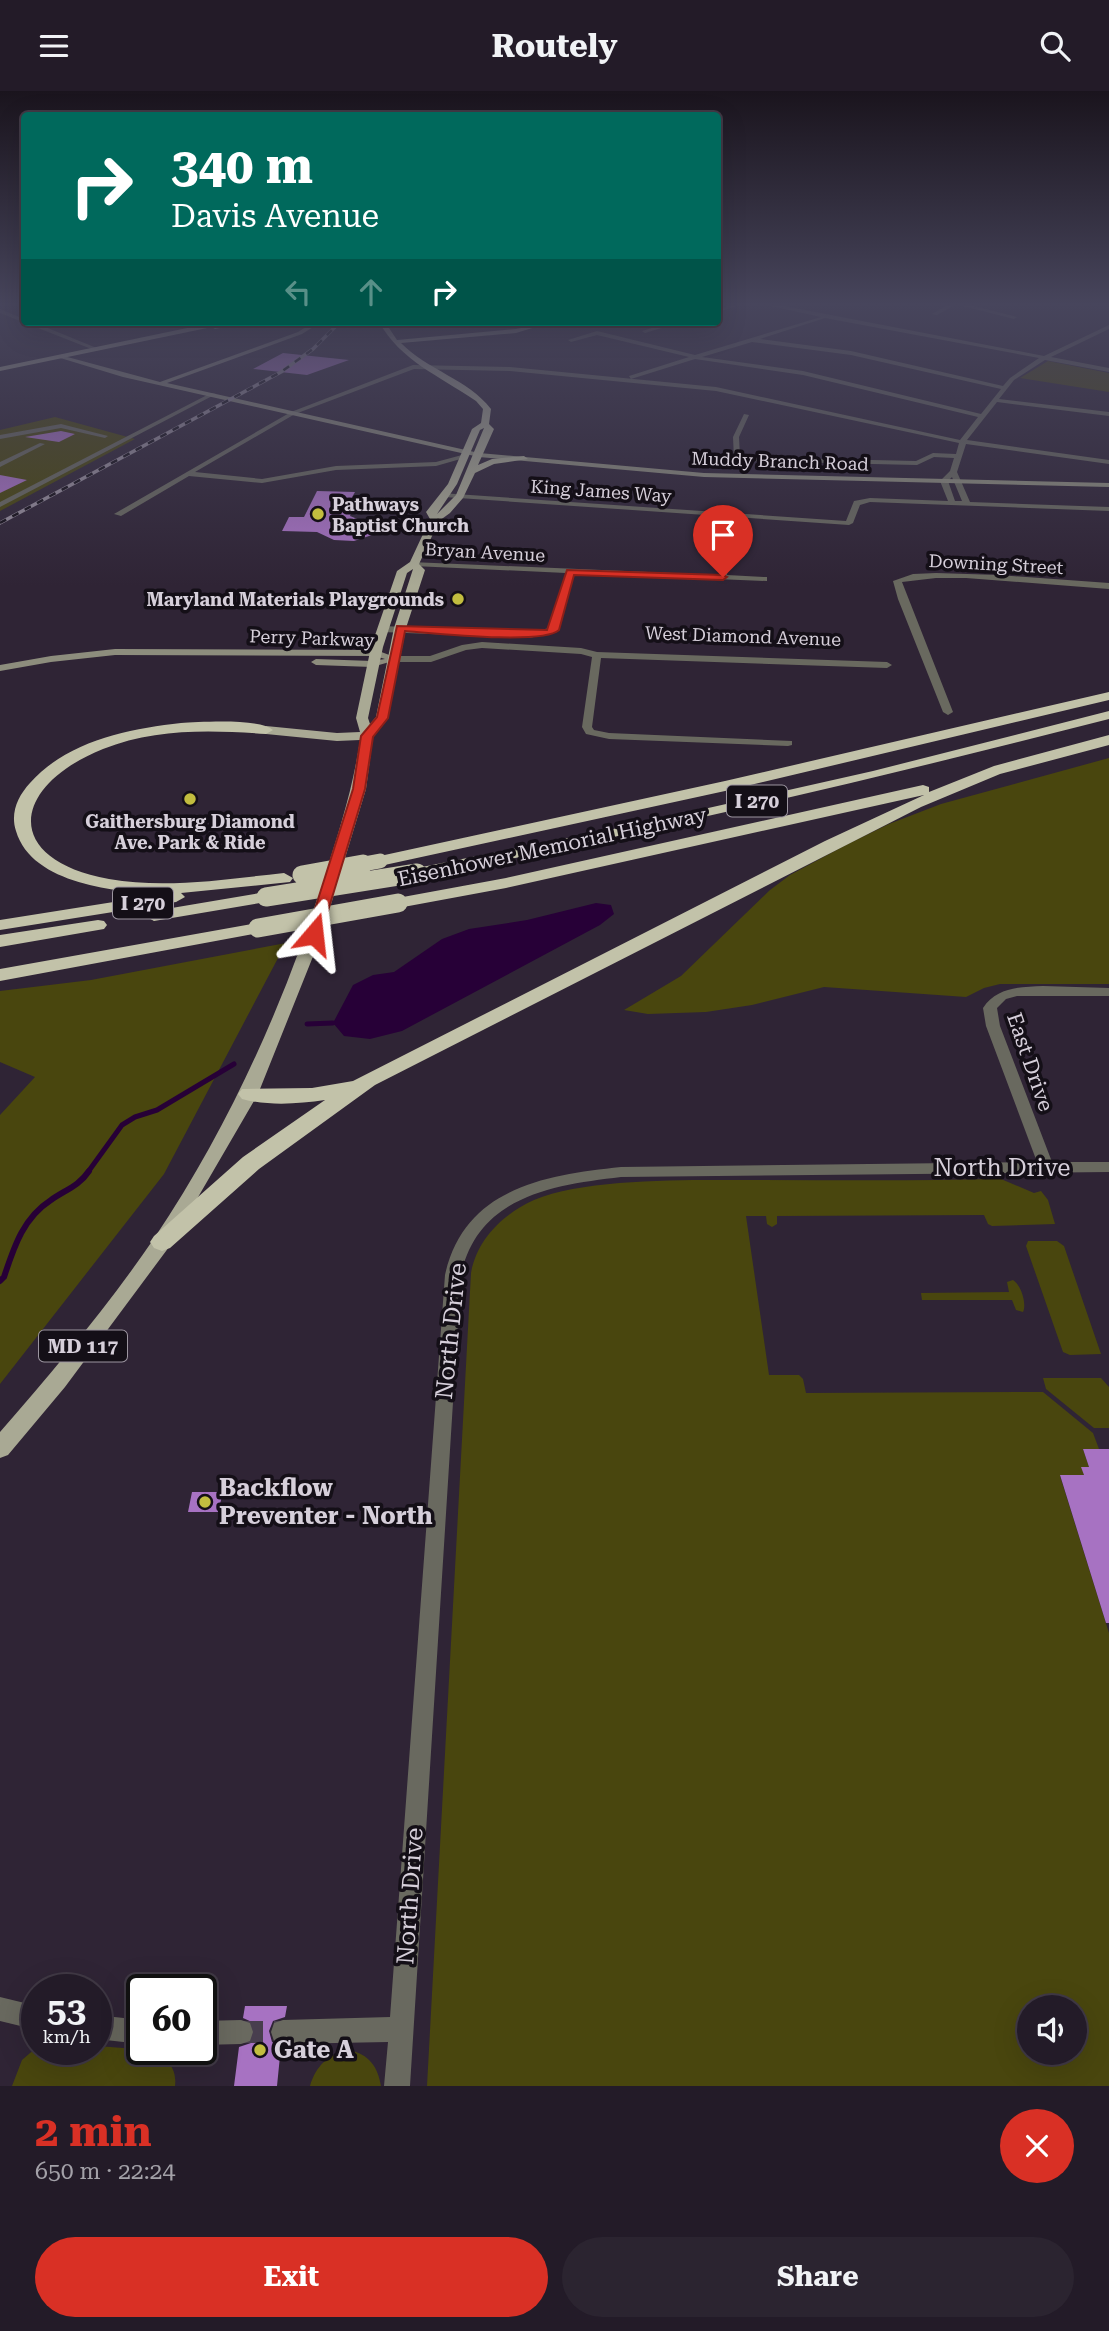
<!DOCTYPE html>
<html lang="en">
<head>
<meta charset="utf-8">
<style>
	:root { --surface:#231b28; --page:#2b2430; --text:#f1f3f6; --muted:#a3a1a8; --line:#403945; --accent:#d93025 }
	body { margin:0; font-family:"Roboto Serif",serif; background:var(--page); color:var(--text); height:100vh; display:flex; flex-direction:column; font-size:26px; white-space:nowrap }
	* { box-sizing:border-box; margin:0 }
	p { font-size:23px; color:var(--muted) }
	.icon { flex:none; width:38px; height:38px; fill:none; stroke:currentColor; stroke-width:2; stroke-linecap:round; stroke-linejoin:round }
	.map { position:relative; height:1995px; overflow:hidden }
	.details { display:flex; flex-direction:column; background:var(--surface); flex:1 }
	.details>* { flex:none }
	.guide { position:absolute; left:21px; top:21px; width:700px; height:214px; border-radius:7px; box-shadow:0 7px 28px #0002,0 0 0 2px var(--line); background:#00695c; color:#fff; overflow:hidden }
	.fabs { position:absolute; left:1017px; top:1904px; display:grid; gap:14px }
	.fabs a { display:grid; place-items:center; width:70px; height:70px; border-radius:50%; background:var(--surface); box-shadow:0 7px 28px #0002,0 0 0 2px var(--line); font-size:35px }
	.speed { position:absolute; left:21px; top:1883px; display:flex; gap:14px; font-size:35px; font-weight:700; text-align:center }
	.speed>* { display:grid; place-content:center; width:91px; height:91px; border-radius:50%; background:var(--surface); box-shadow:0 7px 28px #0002,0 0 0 2px var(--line); line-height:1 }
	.speed small { font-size:18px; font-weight:400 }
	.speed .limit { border:4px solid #111; border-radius:10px; background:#fff; color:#111 }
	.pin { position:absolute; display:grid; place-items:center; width:60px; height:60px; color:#fff; margin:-72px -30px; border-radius:50% 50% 50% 0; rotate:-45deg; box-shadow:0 0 7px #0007 }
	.pin .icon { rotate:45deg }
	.me { position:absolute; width:77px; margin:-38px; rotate:17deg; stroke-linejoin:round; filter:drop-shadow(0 0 5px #0008) }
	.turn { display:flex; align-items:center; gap:24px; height:147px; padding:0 35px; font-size:32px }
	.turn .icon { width:91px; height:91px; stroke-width:2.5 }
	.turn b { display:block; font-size:49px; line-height:60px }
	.lanes { display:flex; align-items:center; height:66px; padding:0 35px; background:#0003; justify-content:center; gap:35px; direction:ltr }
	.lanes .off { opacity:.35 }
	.round { display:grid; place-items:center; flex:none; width:74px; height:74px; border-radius:37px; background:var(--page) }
	.summary { display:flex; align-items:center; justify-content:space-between; height:119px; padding:0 35px }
	h1 { font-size:42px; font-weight:700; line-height:52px; color:var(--accent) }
	.action { display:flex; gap:14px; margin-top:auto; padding:14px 35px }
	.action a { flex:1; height:80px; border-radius:42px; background:var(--accent); color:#fff; font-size:28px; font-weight:700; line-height:80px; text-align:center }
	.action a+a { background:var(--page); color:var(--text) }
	header { display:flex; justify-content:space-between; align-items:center; height:91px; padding:0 35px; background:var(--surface); font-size:32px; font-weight:700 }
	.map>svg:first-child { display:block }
	.green { fill:#49460e; fill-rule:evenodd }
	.water { fill:#270037 }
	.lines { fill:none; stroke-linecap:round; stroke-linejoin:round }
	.stream-far1 { stroke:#270037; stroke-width:5 }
	.stream { stroke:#270037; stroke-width:6 }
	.building { fill:#a772c2 }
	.street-tunnel { stroke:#483e4e; stroke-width:22; stroke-dasharray:22 11; stroke-linecap:butt }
	.street { fill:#69695f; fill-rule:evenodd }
	.secondary { fill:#8d8d7d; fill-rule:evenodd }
	.primary { fill:#a9a994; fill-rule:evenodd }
	.highway { fill:#c2c2a9; fill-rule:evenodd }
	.rail-casing { stroke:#978e9b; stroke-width:3.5 }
	.rail { stroke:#140f17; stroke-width:2.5; stroke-dasharray:7; stroke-linecap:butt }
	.highway-bridge-far1 { stroke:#c2c2a9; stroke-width:15 }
	.highway-bridge { stroke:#c2c2a9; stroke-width:19 }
	.route { fill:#d93025; stroke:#8d1f18; stroke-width:2 }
	.poi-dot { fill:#c2bd3f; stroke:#140f17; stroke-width:2.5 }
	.labels { text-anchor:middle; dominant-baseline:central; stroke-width:7; stroke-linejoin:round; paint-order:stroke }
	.far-street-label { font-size:18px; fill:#d6cfda; stroke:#140f17 }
	.far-poi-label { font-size:18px; font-weight:bold; fill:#d6cfda; stroke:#140f17; text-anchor:start }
	.shield { fill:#140f17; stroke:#9c95a0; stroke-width:2 }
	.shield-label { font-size:19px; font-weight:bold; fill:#d6cfda }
	.street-label { font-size:21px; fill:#d6cfda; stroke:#140f17 }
	.near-street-label { font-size:24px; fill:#d6cfda; stroke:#140f17 }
	.near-poi-label { font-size:24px; font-weight:bold; fill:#d6cfda; stroke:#140f17; text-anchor:start }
</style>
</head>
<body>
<header><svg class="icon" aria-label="menu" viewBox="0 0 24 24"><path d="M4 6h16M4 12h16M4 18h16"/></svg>Routely<svg class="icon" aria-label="search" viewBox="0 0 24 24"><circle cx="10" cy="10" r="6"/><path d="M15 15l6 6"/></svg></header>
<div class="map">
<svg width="1109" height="1995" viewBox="0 0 1109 1995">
	<rect width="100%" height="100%" fill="#2f2435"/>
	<path class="green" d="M1048 270 1109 282V301L1020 287Z
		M55 326 135 348 0 420V339Z
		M1109 667V893H1000L984 897 966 906 824 896 752 914 706 921 648 923 624 919 681 885 770 799 790 784 846 754 889 733 941 713Z
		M286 852 164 1083 0 1293V1024L35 986 0 971V900L91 889Z
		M1001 1088 1034 1102 1041 1100 1048 1109 1055 1133 992 1135 988 1133 984 1124 777 1125V1133L772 1136 767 1133 766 1125H746L769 1284H799L803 1288 806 1302 1043 1301 1093 1342 1099 1358H1083L1089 1376H1082L1084 1384 1060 1385 1109 1542V1995H427L471 1182C477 1148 503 1123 534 1109 586 1087 687 1089 745 1089 830 1089 916 1090 1001 1088ZM1029 1916H1074V1962H1029Z
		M1028 1150H1057L1064 1155 1101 1263 1070 1264 1063 1261 1026 1155Z
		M1013 1189C1021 1194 1027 1213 1023 1221L1016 1219 1012 1209H922L921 1202 1009 1201 1007 1191Z
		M1043 1287H1101L1109 1296V1337H1094L1046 1298Z
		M96 1955C124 1958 180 1954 175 1995H12L22 1969 37 1956V1958H96Z
		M349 1959C369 1963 378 1976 381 1995H310C316 1975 328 1963 349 1959Z"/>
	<path class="water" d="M596 812 611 814 614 823 600 834 402 940 370 948 344 945 333 932 353 894 373 884 394 881 442 848 469 838 527 829Z"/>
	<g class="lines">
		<path class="stream-far1" d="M307 933 333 932
			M88 1081 122 1034 135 1026 157 1019 234 973"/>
		<path class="stream" d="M0 1190 4 1186C14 1156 23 1127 51 1109 65 1099 79 1095 89 1080"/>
	</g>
	<path class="building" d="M283 262 349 269 307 284 253 278Z
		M61 340 75 343 59 351 25 346Z
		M0 384 27 389 0 402Z
		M317 400 355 401 350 410 355 412 350 425 375 435 372 444 354 450 334 449 317 441 282 440 289 426H304Z
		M1083 1358H1109V1532H1106L1060 1384H1084L1081 1376H1089Z
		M192 1401H223L218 1421H188Z
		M245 1915H287L285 1926 273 1930 269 1940 272 1951 281 1955 277 1995H234L239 1956 251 1952 255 1942 252 1931 243 1927Z"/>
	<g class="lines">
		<path class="street-tunnel" d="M241 1941H283"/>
		<path class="street" d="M728 215H737L718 221V218Z
			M771 215H784L1044 265 1109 234V238L1051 266 1109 277V281L1045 269 1014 289 999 308 1109 321V325L997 311 967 349 1109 369V373L966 353 957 381 970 411 1109 416V420L870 411 860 414 853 432 849 434 444 406H441V402L846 430 854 410 870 407 948 410 940 390 950 380 954 367 934 366 917 374 737 370 734 368 733 346 744 323 749 324 739 346 740 366 916 370 933 362 956 363 959 352 716 300 510 280 414 278 295 323 195 381 262 388 336 375 436 371 462 364 464 367 436 375 336 379 262 392 189 385 121 425 114 423 291 321 413 274 510 276 716 296 960 349 978 326 803 284 695 268 631 288 629 285 689 266 597 244 571 251 568 249 597 240 695 264 821 226ZM825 227 1039 267 1010 287 1003 295 851 260 760 248ZM752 251 851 264 1001 298 981 323 803 280 702 266ZM952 386 962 410H955L948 390Z
			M946 215H953L937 224 932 223Z
			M963 215H974L1017 226 1014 228Z
			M0 218 24 228V231H33L99 258 94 259 0 222Z
			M672 231H681L645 242 642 240Z
			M211 302 216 303 0 416V411Z
			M61 333 108 345 105 347 61 337 0 348V344Z
			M40 352 45 353 0 376V371Z
			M727 445 731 447 727 484 764 486H767V490L574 482 557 541 529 547 382 541 378 538 382 535 529 541 550 537 566 482 414 475 410 473 411 471 719 484 723 447Z
			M936 482 999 484 1109 492V498L966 487H936L902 491 953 621 948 624 943 621 898 508 893 490 913 483Z
			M482 551 581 557 597 561 887 571 892 574 887 577 601 567 592 636 594 639 609 642 792 650V654L788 655 609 648 586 643 582 636 592 566 581 563 482 557 466 559 431 571H395L390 568 395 565H430L462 554Z
			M1043 895 1109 897V905H1017L1006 908 997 917 1000 935 1052 1071H1109V1081L621 1086C553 1094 478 1105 461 1184L410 1995H384L388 1951 283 1953 274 1950 271 1941 274 1932 283 1929 390 1926 445 1184C464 1097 545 1084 621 1076L1037 1071 986 935 983 917C997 896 1020 896 1043 895Z
			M0 1906 37 1915V1939L0 1930Z
			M96 1924 142 1929V1953L96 1948Z
			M241 1929 250 1932 253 1941 250 1950 241 1953 201 1954V1930Z"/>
		<path class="secondary" d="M314 231H321L302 243 167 292 479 362 704 382 1109 392V396L704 386 479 366 123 286 57 266 60 264 160 291 298 241Z
			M115 558 376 559 400 568 372 576 316 574 311 571 316 568 372 570 385 568 375 565 115 564 51 571 0 580V574L51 565Z"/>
		<path class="primary" d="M216 231H250L215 238 212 236 0 280V276Z
			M379 231H385L397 249 516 238 552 231 516 242 401 252C427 279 468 288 491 318L489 333 494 338 478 374 492 368 524 365 528 368 494 373 475 382 463 407 450 422 439 430 419 473 425 479 406 537 388 627 373 646 366 698 322 843 258 1003 169 1156 65 1296 8 1364 0 1367V1341C54 1279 109 1214 155 1146 229 1036 284 913 324 787 339 741 353 697 360 649L337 650 266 643 260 639 266 635 337 642 360 641 356 627 371 556 397 480 410 471 430 428 426 421 448 393 472 338 481 332 483 318 476 310C438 284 401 270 379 231ZM484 337 456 404 437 423 457 393 480 339ZM413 478 394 537 376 626 370 633 368 627 383 556 407 482Z"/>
		<path class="highway" d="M1109 601V609L725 700 380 775 371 770 380 765 725 690Z
			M1109 620V628C879 687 649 741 417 787L408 782 417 777 628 735 873 680Z
			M181 632C200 631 260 627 273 639L266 643C212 639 155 637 103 658 11 695 1 768 109 788 166 798 227 788 284 782L293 787 290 791 181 802 185 806 176 811 0 839V829L164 803C118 801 32 794 16 740 10 722 18 705 30 692 67 650 128 638 181 632Z
			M1109 644V654L1000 683 921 716 375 994 259 1078 170 1157 162 1160 154 1157 150 1151 154 1145 243 1066 325 1009C298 1013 268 1015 242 1008L238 1003 242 998 312 997 353 990 825 750 924 704 506 797 398 817 392 816 389 812 392 808 506 787 923 694 929 696V701L994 675Z
			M266 801 272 802 275 806 272 810 154 830 145 825 154 820Z
			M98 829 104 830 107 834 104 838 0 856V844Z
			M258 832 264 833 267 837 264 841 0 890V878Z"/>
		<defs>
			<path id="rail" d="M0 432 281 281 313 258 340 231"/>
		</defs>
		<use href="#rail" class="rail-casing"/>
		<use href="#rail" class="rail"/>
		<path class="highway-bridge-far1" d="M353 775 380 770"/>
		<path class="highway-bridge" d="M302 784 363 773
			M266 806 417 782
			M258 837 398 812"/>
	</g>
	<linearGradient id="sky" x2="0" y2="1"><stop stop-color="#1a141d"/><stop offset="0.43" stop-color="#47455c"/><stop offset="1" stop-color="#47455c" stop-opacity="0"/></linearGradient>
	<rect width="1109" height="495" fill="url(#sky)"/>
	<path class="route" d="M567 479 723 484 727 486 723 489 574 484 559 539C543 554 432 542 405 540L388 627 373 646 365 698 321 843 314 848 309 846 307 843 353 698 361 645 377 626 397 535 547 539Z"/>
	<g class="poi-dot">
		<circle cx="318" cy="423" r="7"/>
		<circle cx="458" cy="508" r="7"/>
		<circle cx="190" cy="708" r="7"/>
		<circle cx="205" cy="1411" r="7"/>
		<circle cx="260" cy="1959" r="7"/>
	</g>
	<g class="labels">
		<g class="far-street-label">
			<text transform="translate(780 370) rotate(2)">Muddy Branch Road</text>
			<text transform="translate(601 400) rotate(4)">King James Way</text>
			<text transform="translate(485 461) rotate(3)">Bryan Avenue</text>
			<text transform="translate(996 473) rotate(3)">Downing Street</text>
			<text transform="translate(743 545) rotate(2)">West Diamond Avenue</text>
			<text transform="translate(312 547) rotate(2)">Perry Parkway</text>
		</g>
		<g class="far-poi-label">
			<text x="332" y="413">Pathways<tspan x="332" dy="21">Baptist Church</tspan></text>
			<text x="444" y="508" text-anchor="end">Maryland Materials Playgrounds</text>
			<text x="190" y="730" text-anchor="middle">Gaithersburg Diamond<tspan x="190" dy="21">Ave. Park &amp; Ride</tspan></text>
		</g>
		<g class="shield">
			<rect x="727" y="694.5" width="60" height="31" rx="5"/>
			<rect x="113" y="796.5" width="60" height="31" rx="5"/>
			<rect x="39" y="1239.5" width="88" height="31" rx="5"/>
		</g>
		<g class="shield-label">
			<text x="757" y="710">I 270</text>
			<text x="143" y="812">I 270</text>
			<text x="83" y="1255">MD 117</text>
		</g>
		<g class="street-label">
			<text transform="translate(552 756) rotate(-12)">Eisenhower Memorial Highway</text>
			<text transform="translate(1030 971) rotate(71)">East Drive</text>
		</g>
		<g class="near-street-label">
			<text x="1002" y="1077">North Drive</text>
			<text transform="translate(451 1240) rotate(-84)">North Drive</text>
			<text transform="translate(410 1805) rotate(-86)">North Drive</text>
		</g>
		<g class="near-poi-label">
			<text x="219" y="1397">Backflow<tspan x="219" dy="28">Preventer - North</tspan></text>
			<text x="274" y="1959">Gate A</text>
		</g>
	</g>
</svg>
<div class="fabs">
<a><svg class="icon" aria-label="sound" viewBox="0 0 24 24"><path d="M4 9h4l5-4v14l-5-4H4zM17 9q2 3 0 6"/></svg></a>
</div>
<div class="speed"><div>53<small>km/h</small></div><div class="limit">60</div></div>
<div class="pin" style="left:723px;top:486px;background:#d93025"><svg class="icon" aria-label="arrive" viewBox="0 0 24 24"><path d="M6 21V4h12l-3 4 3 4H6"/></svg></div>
<svg class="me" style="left:314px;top:843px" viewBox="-20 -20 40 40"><path d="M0-17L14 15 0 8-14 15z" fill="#d93025" stroke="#fff" stroke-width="4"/></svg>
<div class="guide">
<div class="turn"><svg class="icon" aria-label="right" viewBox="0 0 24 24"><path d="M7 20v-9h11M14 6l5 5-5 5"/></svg><div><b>340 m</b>Davis Avenue</div></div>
<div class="lanes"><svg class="icon off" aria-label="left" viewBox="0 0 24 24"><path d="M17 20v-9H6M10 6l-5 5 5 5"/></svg><svg class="icon off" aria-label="ahead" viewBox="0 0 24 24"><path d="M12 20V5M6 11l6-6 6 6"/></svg><svg class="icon" aria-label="right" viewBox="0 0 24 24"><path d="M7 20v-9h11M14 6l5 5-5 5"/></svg></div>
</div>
</div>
<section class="details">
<div class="summary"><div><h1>2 min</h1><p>650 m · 22:24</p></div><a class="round" style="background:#d93025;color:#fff"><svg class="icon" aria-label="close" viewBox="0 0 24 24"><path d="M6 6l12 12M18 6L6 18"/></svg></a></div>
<div class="action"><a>Exit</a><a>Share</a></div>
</section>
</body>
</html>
